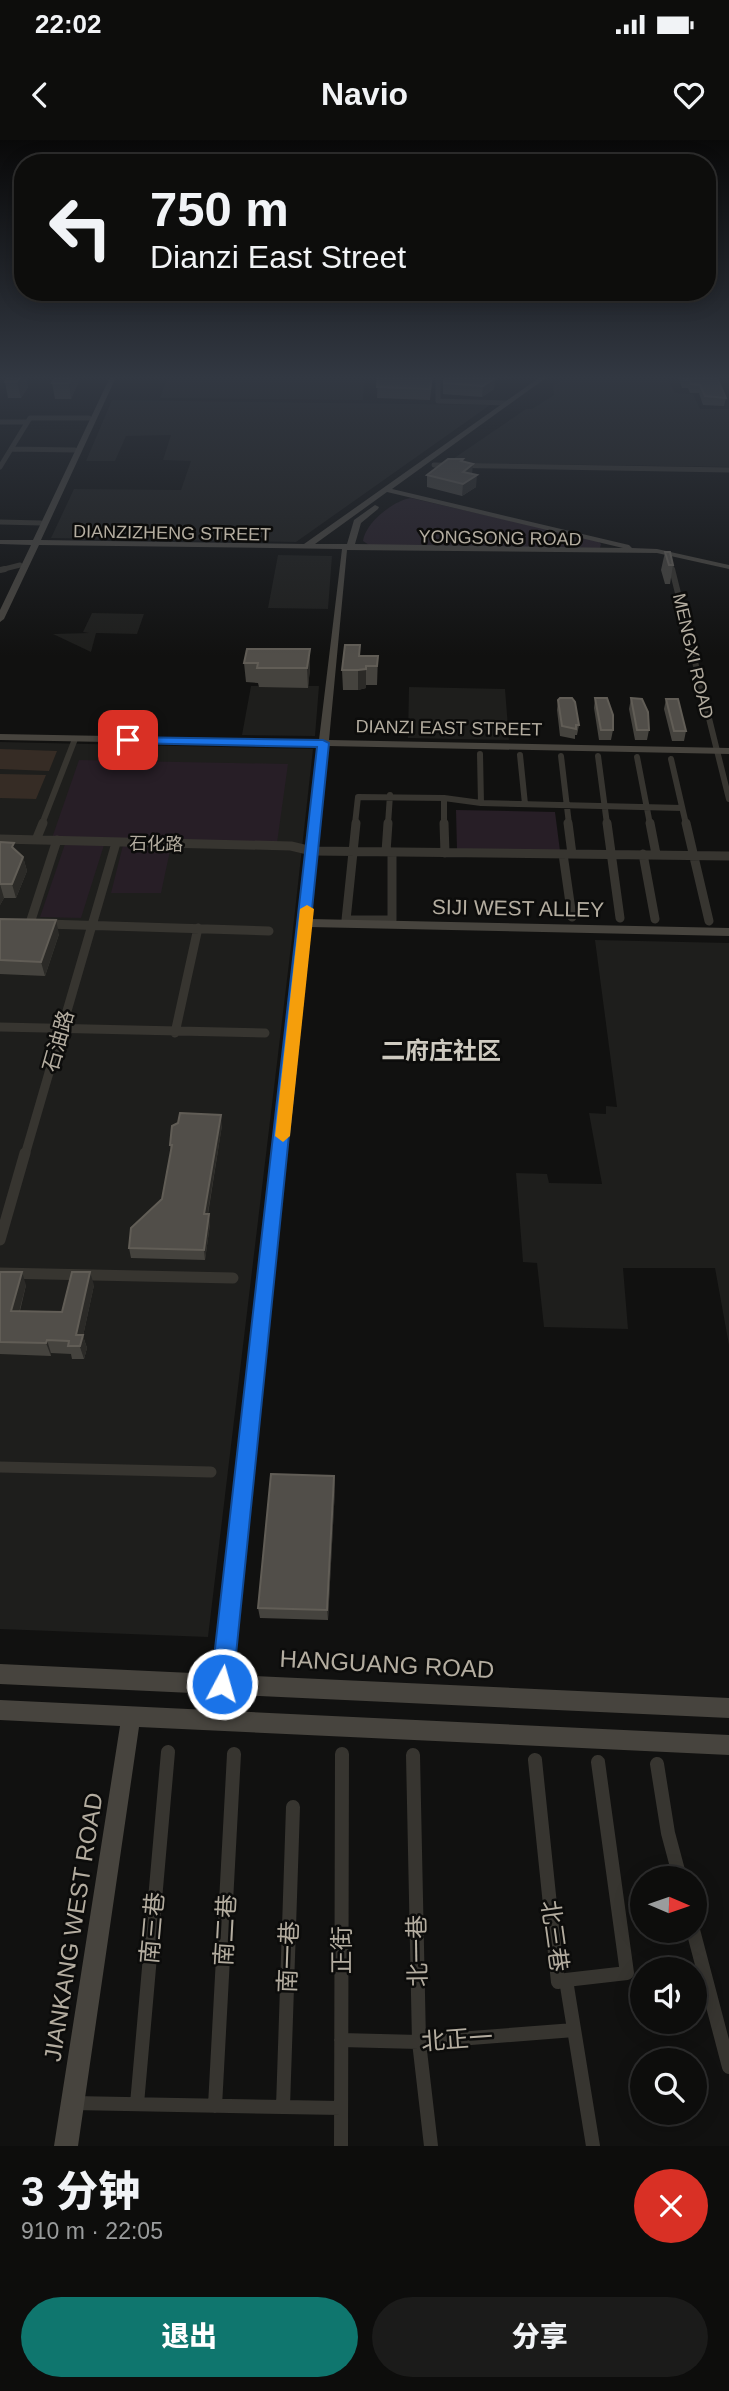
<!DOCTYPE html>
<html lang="zh">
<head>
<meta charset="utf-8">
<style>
	:root { --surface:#0d0d0c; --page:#1b1b1a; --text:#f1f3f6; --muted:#9a9c9d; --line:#2d2d2d; --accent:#0f766e }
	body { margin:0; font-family:Arial,"Noto Sans SC",sans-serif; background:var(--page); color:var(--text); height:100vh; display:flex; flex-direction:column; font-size:26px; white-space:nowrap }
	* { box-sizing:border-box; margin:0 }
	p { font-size:23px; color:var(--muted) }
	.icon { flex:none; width:38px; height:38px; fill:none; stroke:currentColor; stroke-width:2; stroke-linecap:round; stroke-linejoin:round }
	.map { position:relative; height:2006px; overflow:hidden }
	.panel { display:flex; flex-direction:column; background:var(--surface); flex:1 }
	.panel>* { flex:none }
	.top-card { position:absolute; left:14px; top:14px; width:702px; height:147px; border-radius:28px; box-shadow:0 4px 18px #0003,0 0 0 2px var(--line); background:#0d0d0c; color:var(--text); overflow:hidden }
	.needle { width:46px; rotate:92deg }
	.buttons { position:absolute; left:630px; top:1726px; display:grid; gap:14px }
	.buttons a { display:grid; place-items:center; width:77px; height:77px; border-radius:50%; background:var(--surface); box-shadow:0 4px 18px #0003,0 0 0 2px var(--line); font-size:35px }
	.pin { position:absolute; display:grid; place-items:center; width:60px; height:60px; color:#fff; margin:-30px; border-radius:14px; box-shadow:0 4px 10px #0006 }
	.me { position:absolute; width:77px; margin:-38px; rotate:6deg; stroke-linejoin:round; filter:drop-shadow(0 0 5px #0008) }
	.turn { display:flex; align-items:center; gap:24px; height:147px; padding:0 21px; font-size:32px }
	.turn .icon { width:91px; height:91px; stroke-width:2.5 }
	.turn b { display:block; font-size:49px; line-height:60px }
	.round { display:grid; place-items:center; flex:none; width:74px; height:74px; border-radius:37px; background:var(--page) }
	.head { display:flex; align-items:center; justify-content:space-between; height:119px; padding:0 21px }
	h1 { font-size:42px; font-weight:800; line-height:52px }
	.cta { display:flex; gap:14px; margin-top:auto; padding:14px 21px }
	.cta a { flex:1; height:80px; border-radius:42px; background:var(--accent); color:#fff; font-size:28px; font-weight:800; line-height:80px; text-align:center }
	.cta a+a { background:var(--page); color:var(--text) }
	.status { display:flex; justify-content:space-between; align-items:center; height:49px; padding:0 35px; background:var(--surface); direction:ltr }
	.status svg { height:19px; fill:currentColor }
	header { display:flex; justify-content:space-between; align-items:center; height:91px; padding:0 21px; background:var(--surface); font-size:32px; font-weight:800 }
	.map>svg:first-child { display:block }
	.built { fill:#1e1e1c }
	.green { fill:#271e26 }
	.water { fill:#362c25 }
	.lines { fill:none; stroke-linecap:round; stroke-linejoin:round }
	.street-far4 { stroke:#373530; stroke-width:5 }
	.street-far3 { stroke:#373530; stroke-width:6 }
	.street-far2 { stroke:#373530; stroke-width:9 }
	.street-far1 { stroke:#373530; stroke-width:11 }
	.street { stroke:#373530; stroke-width:14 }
	.secondary { fill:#47443e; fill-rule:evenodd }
	.wall { fill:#45433e }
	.shaded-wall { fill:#2b2a27 }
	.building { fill:#514e49; stroke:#615d56; stroke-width:2 }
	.route { fill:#1a73e8; stroke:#114b97; stroke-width:2 }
	.slow { fill:#f59e0b }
	.labels { text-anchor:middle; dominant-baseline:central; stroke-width:5; stroke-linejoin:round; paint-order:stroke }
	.far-street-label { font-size:18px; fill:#b4ada0; stroke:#0c0c0b }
	.street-label { font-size:21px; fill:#b4ada0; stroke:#0c0c0b }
	.quarter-label { font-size:24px; font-weight:bold; fill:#cfcbc1; stroke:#0c0c0b }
	.near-street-label { font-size:24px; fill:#b4ada0; stroke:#0c0c0b }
</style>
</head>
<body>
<div class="status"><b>22:02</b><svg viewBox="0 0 49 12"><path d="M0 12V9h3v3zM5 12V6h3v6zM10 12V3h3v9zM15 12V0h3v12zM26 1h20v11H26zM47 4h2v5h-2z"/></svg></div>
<header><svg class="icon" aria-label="back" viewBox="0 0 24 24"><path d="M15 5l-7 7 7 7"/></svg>Navio<svg class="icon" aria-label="heart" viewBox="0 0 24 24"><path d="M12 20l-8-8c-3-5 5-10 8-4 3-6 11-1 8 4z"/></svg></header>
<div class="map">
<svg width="729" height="2006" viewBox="0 0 729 2006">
	<rect width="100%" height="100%" fill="#111110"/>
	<path class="built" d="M133 235H361L362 240H368L364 243 363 260 160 258 167 238H131Z
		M569 235H666L675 253 693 254 700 269H729V327L447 323 526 269H532L554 255 553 246Z
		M112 260 490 265 296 402 51 398 74 349 181 350 191 321 163 320 171 295 126 296 115 321H86Z
		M278 415 332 416 328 469 268 468Z
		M92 473 144 474 137 494 96 493 91 512 53 494 89 493 83 492Z
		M251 546H319L315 596 242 595Z
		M409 547 505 549 509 600 408 598Z
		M0 602 313 609 292 798 208 1497 0 1489Z
		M595 800 729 803V1205L715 1128H623L628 1189 544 1187 537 1123 523 1122 516 1033 547 1034 549 1043 602 1044 589 973 606 974V966L617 967Z"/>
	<path class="green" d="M411 358 598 401 601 404 600 408 369 405 363 401C365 383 394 360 411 358Z
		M79 620 288 624 277 703 52 698Z
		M456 670 555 672 560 711 457 710Z
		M65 704 104 705 81 778 40 777Z
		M123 705 171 706 161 753H111Z"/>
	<path class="water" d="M0 609 57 611 49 631 0 629Z
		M0 634 46 635 36 659 0 658Z"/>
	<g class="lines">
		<path class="street-far4" d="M438 235V261L507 263
			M0 282H27
			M11 309 75 310
			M434 325 729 330
			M0 327 30 278H89
			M0 382 41 383
			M669 417 672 430
			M0 430 20 425"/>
		<path class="street-far3" d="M672 429 729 659
			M0 430 5 429
			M480 614 481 663
			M520 615 525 664
			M561 616 569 684
			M598 616 607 684
			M637 617 650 684
			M671 619 686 684
			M444 658 481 663 682 668
			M42 684 75 599
			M355 684 358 657 444 658V684
			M388 684 390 655"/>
		<path class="street-far2" d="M356 683 346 780H392V712
			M444 683 445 713
			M568 683 572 714
			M607 683 620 778
			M650 683 656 714
			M686 683 709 781
			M0 699 291 706 312 711 729 716
			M36 700 43 683
			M386 712 388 683
			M563 714 572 777
			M643 714 655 779
			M30 783 57 700
			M46 784 269 791
			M0 887 265 893
			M175 893 198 788
			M25 1015 116 703"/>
		<path class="street-far1" d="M0 1100 25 1013
			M0 1133 233 1138
			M0 1327 211 1332"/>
		<path class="street" d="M413 1615 419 1902 431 2006
			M535 1620 558 1842 566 1840 593 2006
			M657 1624 668 1693 680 1738
			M693 1790 729 1927
			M566 1840 627 1833 598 1622
			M341 1900 419 1902 574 1890
			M73 1963 341 1968
			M137 1964 168 1612
			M215 1966 234 1614
			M283 1967 293 1667
			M341 2006 342 1614"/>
		<path class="secondary" d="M111 235H117L41 400 304 404 543 235H550L392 349 629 405 632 408 657 409 729 425V429L657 413 347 410 329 600 729 608V614L328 606 310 779 729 788V796L309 787 233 1535 729 1558V1578L0 1544V1524L213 1534 318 606 0 600V594L319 600 342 409 39 405 4 479 0 482V470L31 405 0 404V400H33ZM387 352 623 408 355 404 361 383 378 369 379 367 375 365 354 380 347 404H315Z
			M0 1560 729 1595V1615L139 1587 78 2006H54L120 1586 0 1580Z"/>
	</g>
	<path class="wall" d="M9 235H25L28 247 21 258H8L5 242Z
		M378 235H433L430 260 377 258Z
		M443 235 484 236 495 238 494 249 482 257 443 254Z
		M680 235H716L726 258 724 266 703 265 699 253H690L688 248H682L679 239Z
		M81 236 71 259H55L52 243Z
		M463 322 476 347 462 356 427 347V335Z
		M665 412 673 425 670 444H665L661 430Z
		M360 505V516H378L377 545H366V548L358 550H343L342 530Z
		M247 509 310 528 308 548 259 547 258 543 246 542 244 523Z
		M595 558 613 590 611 600H599L594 568Z
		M631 558 649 590 647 600H635L629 569Z
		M666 559 686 591 684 601H672L664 569Z
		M558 560 579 585 577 595H575V599L560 596 557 570Z
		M0 702 16 710 23 717 27 731 16 758H4L0 765Z
		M0 779 59 794 45 836 0 834Z
		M222 985 208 1074 210 1084 205 1120 131 1118 129 1108 162 1059 171 1011 170 1005Z
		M0 1132 26 1145 20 1171 62 1172 94 1145 83 1196 87 1208 84 1219H72L71 1214 51 1213V1216L0 1214Z
		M334 1336 335 1348 328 1480 260 1478 258 1468Z"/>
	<path class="shaded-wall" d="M22 235H25L28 247 21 258 17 242Z
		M72 235H81V236L71 259 69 243Z
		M495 238 494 249 482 257 483 246Z
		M473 324 472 336 463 332Z
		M477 335 476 347 462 356 463 344Z
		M360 505V525L366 526V548L358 550V530Z
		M310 509V528L308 548 307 528Z
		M23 717 27 731 16 758 12 744Z
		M0 744 4 758 0 765Z
		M56 780 59 794 45 836 41 822Z
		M221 975 222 985 206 1084 204 1074Z
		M209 1074 210 1084 205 1120 204 1110Z
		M22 1132 26 1145 16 1184 11 1171Z
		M90 1132 94 1145 83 1196 87 1208 84 1219 76 1195Z
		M47 1200 51 1213V1216L46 1203Z
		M334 1336 335 1348 328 1480 327 1470Z"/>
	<path class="building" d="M9 235H22L17 242H5Z
		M57 235H72L69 243H52Z
		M378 235H432L430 249 377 247Z
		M444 235H484V236L495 238 483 246 444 243Z
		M682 235H716L726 258 705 256 700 245 691 244 690 240H684Z
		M448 319H463L461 321 473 324 463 332 477 335 463 344 427 335Z
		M665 412H670L673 425H669Z
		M345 505H360L359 516H378L377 526H366V529L358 530H342Z
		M247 509H310L307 528H257L258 523H244Z
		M560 558H572L575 562 579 585H576V589L562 586 558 560Z
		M595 558H607L613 575V590H601Z
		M631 558 642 559 648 572 649 590H637Z
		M666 559H678L686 591H674Z
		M0 702 14 703 12 707 23 717 12 744H0Z
		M0 779 56 780 41 822 0 820Z
		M180 973 221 975 204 1074H209L204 1110 129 1108 131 1088 162 1059 172 1005H170L172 986 178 983Z
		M0 1132H22L11 1171 62 1172 72 1132H90L76 1195H83L80 1206H68L69 1201 47 1200 46 1203 0 1202Z
		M271 1334 334 1336 327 1470 258 1468Z"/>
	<linearGradient id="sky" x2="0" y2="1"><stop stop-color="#090909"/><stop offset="0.46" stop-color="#323842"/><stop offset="1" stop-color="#323842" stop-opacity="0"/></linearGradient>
	<rect width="729" height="516" fill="url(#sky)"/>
	<path class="route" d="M124 597 323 600 329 603 233 1544 230 1552 222 1555 214 1552 211 1544 317 607 128 603 124 602Z"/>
	<path class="slow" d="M307 765 314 769 290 996 283 1002 275 996 300 769Z"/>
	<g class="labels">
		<g class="far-street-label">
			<text transform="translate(172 393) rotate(1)">DIANZIZHENG STREET</text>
			<text transform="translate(500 398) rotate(1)">YONGSONG ROAD</text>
			<text transform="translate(693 516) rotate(77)">MENGXI ROAD</text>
			<text transform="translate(449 588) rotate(1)">DIANZI EAST STREET</text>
			<text transform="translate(156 704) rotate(1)">石化路</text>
		</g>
		<g class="street-label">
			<text transform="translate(518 768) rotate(1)">SIJI WEST ALLEY</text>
			<text transform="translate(58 901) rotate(-74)">石油路</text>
		</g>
		<g class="quarter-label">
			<text x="441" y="910">二府庄社区</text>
		</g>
		<g class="near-street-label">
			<text transform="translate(387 1524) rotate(3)">HANGUANG ROAD</text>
			<text transform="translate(73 1787) rotate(-81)">JIANKANG WEST ROAD</text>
			<text transform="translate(152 1788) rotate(-85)">南三巷</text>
			<text transform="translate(225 1790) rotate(-87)">南二巷</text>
			<text transform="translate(555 1796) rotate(82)">北三巷</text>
			<text transform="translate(341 1810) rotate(-90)">正街</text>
			<text transform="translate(417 1811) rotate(-91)">北一巷</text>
			<text transform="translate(288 1817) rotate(-88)">南一巷</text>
			<text transform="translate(457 1899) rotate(-4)">北正一</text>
		</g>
	</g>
</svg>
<div class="buttons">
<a><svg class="needle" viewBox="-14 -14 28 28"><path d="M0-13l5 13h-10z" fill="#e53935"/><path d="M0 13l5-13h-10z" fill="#9a9c9d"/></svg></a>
<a><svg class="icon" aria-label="sound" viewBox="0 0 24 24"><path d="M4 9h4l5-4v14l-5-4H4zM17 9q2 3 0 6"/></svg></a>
<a><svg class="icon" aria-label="search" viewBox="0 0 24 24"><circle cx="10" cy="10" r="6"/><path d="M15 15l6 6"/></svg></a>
</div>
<div class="pin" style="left:128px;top:600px;background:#d93025"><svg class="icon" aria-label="arrive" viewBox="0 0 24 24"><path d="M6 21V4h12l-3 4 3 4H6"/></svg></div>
<svg class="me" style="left:222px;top:1544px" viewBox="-20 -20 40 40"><circle r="17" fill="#1a73e8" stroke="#fff" stroke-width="3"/><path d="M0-11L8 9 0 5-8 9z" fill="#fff"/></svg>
<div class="top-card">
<div class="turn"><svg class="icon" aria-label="left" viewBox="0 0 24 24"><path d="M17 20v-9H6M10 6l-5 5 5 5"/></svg><div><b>750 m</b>Dianzi East Street</div></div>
</div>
</div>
<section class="panel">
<div class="head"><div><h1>3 分钟</h1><p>910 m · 22:05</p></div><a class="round" style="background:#d93025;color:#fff"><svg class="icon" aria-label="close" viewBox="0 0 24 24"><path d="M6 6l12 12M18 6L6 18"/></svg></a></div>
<div class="cta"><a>退出</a><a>分享</a></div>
</section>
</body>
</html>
